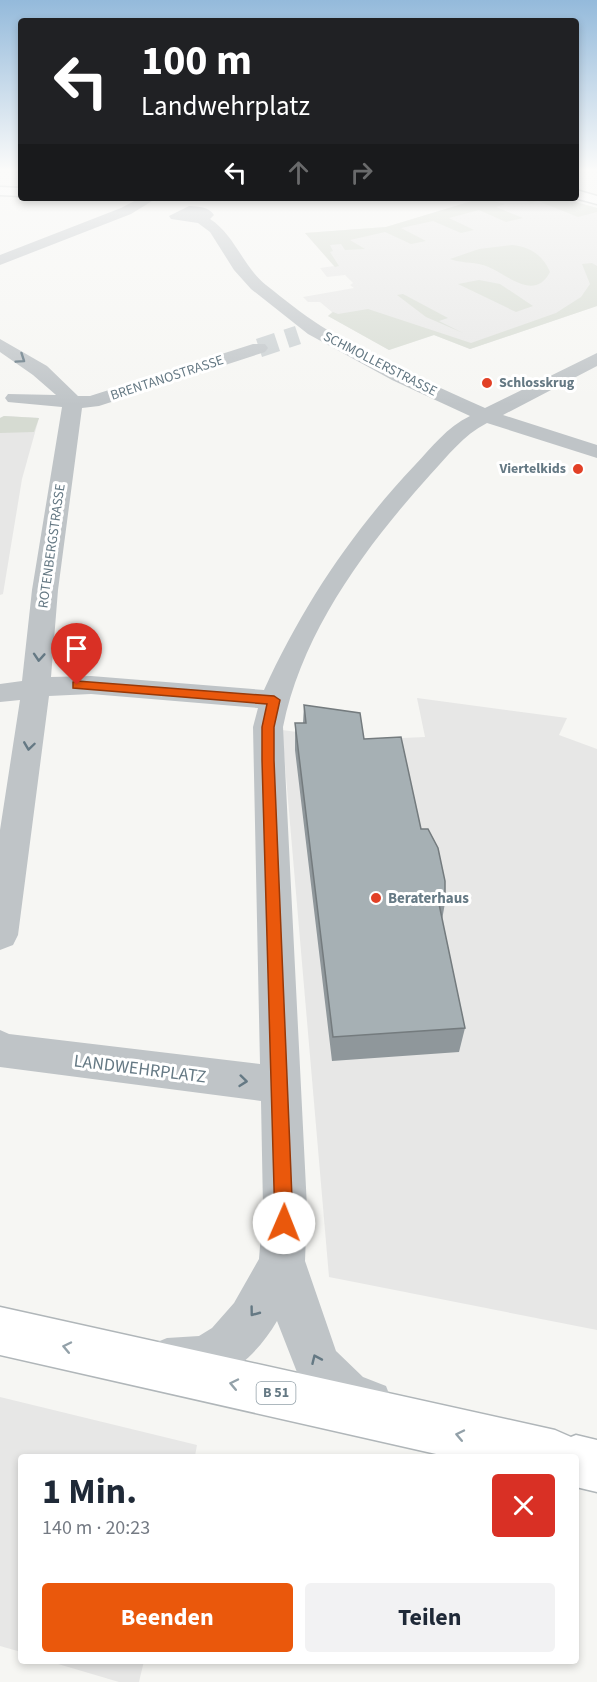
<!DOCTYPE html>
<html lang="de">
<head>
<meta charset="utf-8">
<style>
	:root { --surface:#fff; --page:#f2f2f3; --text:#1f2937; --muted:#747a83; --accent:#ea580c }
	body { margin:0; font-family:"Source Sans 3",sans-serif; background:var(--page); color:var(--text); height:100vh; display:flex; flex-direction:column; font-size:22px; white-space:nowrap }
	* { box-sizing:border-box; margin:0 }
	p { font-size:20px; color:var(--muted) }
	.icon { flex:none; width:33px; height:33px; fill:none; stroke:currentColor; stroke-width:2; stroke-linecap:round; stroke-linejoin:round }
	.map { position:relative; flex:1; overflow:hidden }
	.sheet { position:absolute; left:18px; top:1454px; width:561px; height:210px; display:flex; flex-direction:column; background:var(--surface); border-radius:6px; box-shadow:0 3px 9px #0003 }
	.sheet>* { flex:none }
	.top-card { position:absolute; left:18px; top:18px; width:561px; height:183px; border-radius:6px; box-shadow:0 3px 9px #0003; background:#202124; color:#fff; overflow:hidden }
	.pin { position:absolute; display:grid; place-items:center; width:51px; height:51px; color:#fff; margin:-62px -26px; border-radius:50% 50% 50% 0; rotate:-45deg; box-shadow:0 0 6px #0007 }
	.pin .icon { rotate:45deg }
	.me { position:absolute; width:66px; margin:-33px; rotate:1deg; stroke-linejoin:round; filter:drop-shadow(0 0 4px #0008) }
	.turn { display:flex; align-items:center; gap:21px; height:126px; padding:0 24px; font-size:27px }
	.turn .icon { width:78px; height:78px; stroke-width:2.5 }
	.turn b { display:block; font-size:42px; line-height:51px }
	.lanes { display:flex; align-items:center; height:57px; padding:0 24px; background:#0003; justify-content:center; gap:30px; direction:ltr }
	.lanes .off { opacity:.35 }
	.round { display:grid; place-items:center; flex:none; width:63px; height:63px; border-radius:6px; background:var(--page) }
	.summary { display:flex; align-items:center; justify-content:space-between; height:102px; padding:0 24px }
	h1 { font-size:36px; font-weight:700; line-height:45px }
	.action { display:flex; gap:12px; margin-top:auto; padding:12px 24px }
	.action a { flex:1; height:69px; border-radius:6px; background:var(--accent); color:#fff; font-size:24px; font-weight:700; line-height:69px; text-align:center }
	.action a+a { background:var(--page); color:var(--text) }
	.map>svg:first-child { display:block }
	.built { fill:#e7e7e6 }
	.green { fill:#d6dbd2 }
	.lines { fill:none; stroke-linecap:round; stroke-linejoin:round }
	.street-tunnel { stroke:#cad0d2; stroke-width:19; stroke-dasharray:19 10; stroke-linecap:butt }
	.secondary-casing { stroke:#b1b8bb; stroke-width:3 }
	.primary-casing { stroke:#b0b6b9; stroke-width:3 }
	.street { fill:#bfc4c7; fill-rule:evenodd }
	.secondary { fill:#fff; fill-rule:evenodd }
	.primary { fill:#fff; fill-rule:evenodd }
	.wall { fill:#8f979b }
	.building { fill:#a6b0b4; stroke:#747b7e; stroke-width:1.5 }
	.oneway { stroke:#657984 }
	.oneway2 { stroke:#93a1a9 }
	.route { fill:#ea580c; stroke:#983908; stroke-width:1.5 }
	.poi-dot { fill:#e24026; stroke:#fff; stroke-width:2 }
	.labels { text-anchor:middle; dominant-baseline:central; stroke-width:6; stroke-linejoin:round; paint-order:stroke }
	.far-street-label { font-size:14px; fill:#657984; stroke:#fff }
	.far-poi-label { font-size:14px; font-weight:bold; fill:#657984; stroke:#fff; text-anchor:start }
	.shield { fill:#fff; stroke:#93a1a9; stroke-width:1.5 }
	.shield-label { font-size:14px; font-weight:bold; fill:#657984 }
	.poi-label { font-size:15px; font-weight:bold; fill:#657984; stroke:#fff; text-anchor:start }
	.near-street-label { font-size:18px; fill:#657984; stroke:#fff }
</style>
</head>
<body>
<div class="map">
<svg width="597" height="1682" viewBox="0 0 597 1682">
	<rect width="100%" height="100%" fill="#f6f6f3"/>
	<path class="built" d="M482 198H561L597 208V306L470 349 434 335 389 350 328 316 332 312 320 302H308L303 297 354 288 350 285 353 283 345 275 327 277 320 268 334 266 305 233 386 227Z
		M4 416 39 418 22 479 3 594 0 595V418Z
		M417 698 567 718 559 735 597 749V1330L329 1277 282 730 358 740 425 737Z
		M0 1397 197 1445 195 1456H21V1652L0 1646Z
		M48 1661H144L139 1682H119Z"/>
	<path class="green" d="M482 198 505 204 496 207 523 218 506 222 479 210 449 218 474 230 461 233 433 221 401 228 426 241 411 244 385 232 350 240 365 249 345 250 341 244 330 245 333 251 330 252 339 266 335 267 305 233 386 227Z
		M518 198H561L597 208V212L578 217 538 201 531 203Z
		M512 245C530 247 543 255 550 272 533 304 505 271 483 265 472 262 460 263 450 259L479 249Z
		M592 263 597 266V306L470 349 434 335 389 350 328 316 333 312 338 314 368 309 471 343 556 313 581 297 590 284 582 264Z
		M479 280 500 284 533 306 516 312 458 284Z
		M403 294 448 318 439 321 463 333 426 317 397 295Z
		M4 416 39 418 34 432 0 433V418Z"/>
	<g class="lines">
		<path class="street-tunnel" d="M259 348 298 335"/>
		<defs>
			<path id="secondary" d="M0 187 21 188V196L0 195Z
				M576 190 597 196V204L575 198Z"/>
			<path id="primary" d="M0 1307 555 1430 571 1437 576 1435 597 1440V1492L576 1487V1456H445L0 1355Z"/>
		</defs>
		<use href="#secondary" class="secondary-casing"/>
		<use href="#primary" class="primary-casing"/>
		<path class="street" d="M140 198H157L131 214 0 265V255L121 208Z
			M189 206C199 207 208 206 214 215L210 219C235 235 243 267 266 285 284 299 302 314 321 326 372 359 430 383 485 408L597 353V366L503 415 597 445V458L487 423C463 435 448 456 430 475 366 546 302 632 283 727L307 1208 305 1261 336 1351 363 1377 386 1386 393 1404 386 1422 368 1429 329 1411 302 1385 277 1321C251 1366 203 1401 150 1379L143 1362 150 1345 167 1338 199 1336 212 1328 234 1303 259 1259 263 1208 261 1101 0 1067V1030L9 1034 260 1064 253 727 258 708 91 694 49 696 18 935 13 945 0 950V830L20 700 0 702V684L22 681 32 590 62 407 8 402 5 398 8 394 56 395 33 375 0 352V339L47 366 78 396H90L253 344H265L268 348 265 352 99 406 82 408 58 590 51 677 91 676 264 690C303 605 351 533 415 465 432 447 447 427 470 416L392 380 308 334 251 289 234 270 210 232 198 223 171 219 169 216Z"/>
		<use href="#secondary" class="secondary"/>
		<use href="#primary" class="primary"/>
	</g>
	<path class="wall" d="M304 705 364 739 421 829 445 903 442 920 465 1028 459 1052 332 1061 295 750V723H303Z"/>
	<path class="building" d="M304 705 360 713 364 739 401 737 421 829H428L438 848 445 881V903L439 904 465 1028 333 1037 295 723H306Z"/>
	<defs><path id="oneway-chevron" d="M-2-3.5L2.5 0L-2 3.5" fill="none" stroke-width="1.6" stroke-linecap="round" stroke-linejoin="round" transform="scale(1.5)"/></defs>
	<g class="oneway">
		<use href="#oneway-chevron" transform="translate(21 359) rotate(34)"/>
		<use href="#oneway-chevron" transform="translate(39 657) rotate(94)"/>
		<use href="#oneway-chevron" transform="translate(29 746) rotate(98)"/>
		<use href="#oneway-chevron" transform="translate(243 1081) rotate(6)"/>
		<use href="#oneway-chevron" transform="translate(254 1312) rotate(127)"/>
		<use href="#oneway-chevron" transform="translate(316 1359) rotate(-114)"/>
	</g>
	<g class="oneway2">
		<use href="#oneway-chevron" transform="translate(67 1347) rotate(-168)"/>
		<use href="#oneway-chevron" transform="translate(234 1384) rotate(-168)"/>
		<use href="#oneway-chevron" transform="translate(460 1435) rotate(-168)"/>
	</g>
	<linearGradient id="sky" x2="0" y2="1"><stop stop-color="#94badb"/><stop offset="0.42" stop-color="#fbfbfa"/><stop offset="1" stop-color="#fbfbfa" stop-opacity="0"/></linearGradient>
	<rect width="597" height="405" fill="url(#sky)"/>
	<path class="route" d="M77 681 274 696 280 700 274 727V760L293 1223 291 1230 284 1233 278 1230 275 1223 262 760V727L267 704 73 688V682Z"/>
	<g class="poi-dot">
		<circle cx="487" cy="383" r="6"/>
		<circle cx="578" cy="469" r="6"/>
		<circle cx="376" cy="898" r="6"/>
	</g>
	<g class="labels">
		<g class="far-street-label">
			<text transform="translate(380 364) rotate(27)">SCHMOLLERSTRASSE</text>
			<text transform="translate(167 378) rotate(-18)">BRENTANOSTRASSE</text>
			<text transform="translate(52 546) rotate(-82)">ROTENBERGSTRASSE</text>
		</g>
		<g class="far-poi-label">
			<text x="499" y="383">Schlosskrug</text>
			<text x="566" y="469" text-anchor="end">Viertelkids</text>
		</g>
		<rect class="shield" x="256.5" y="1382" width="39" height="22" rx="4.5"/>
		<g class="shield-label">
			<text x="276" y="1393">B 51</text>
		</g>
		<g class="poi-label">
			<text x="388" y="898">Beraterhaus</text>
		</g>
		<g class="near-street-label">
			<text transform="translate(140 1069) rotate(7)">LANDWEHRPLATZ</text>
		</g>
	</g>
</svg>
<div class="pin" style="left:77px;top:685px;background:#d93025"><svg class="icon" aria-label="arrive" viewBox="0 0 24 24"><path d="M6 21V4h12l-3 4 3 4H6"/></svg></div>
<svg class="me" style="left:284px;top:1223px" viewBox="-20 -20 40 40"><circle r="19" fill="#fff"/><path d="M0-13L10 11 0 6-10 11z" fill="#ea580c"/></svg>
<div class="top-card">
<div class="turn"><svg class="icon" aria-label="left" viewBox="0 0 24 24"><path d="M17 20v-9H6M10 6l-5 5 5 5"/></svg><div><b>100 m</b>Landwehrplatz</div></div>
<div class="lanes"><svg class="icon" aria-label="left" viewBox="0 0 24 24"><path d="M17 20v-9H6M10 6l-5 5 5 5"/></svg><svg class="icon off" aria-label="ahead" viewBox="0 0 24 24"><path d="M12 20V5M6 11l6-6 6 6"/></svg><svg class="icon off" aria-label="right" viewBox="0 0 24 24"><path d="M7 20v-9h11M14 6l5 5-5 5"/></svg></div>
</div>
<section class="sheet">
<div class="summary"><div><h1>1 Min.</h1><p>140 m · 20:23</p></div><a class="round" style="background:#d93025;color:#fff"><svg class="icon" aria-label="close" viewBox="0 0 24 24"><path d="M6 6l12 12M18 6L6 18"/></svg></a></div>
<div class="action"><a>Beenden</a><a>Teilen</a></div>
</section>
</div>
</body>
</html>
